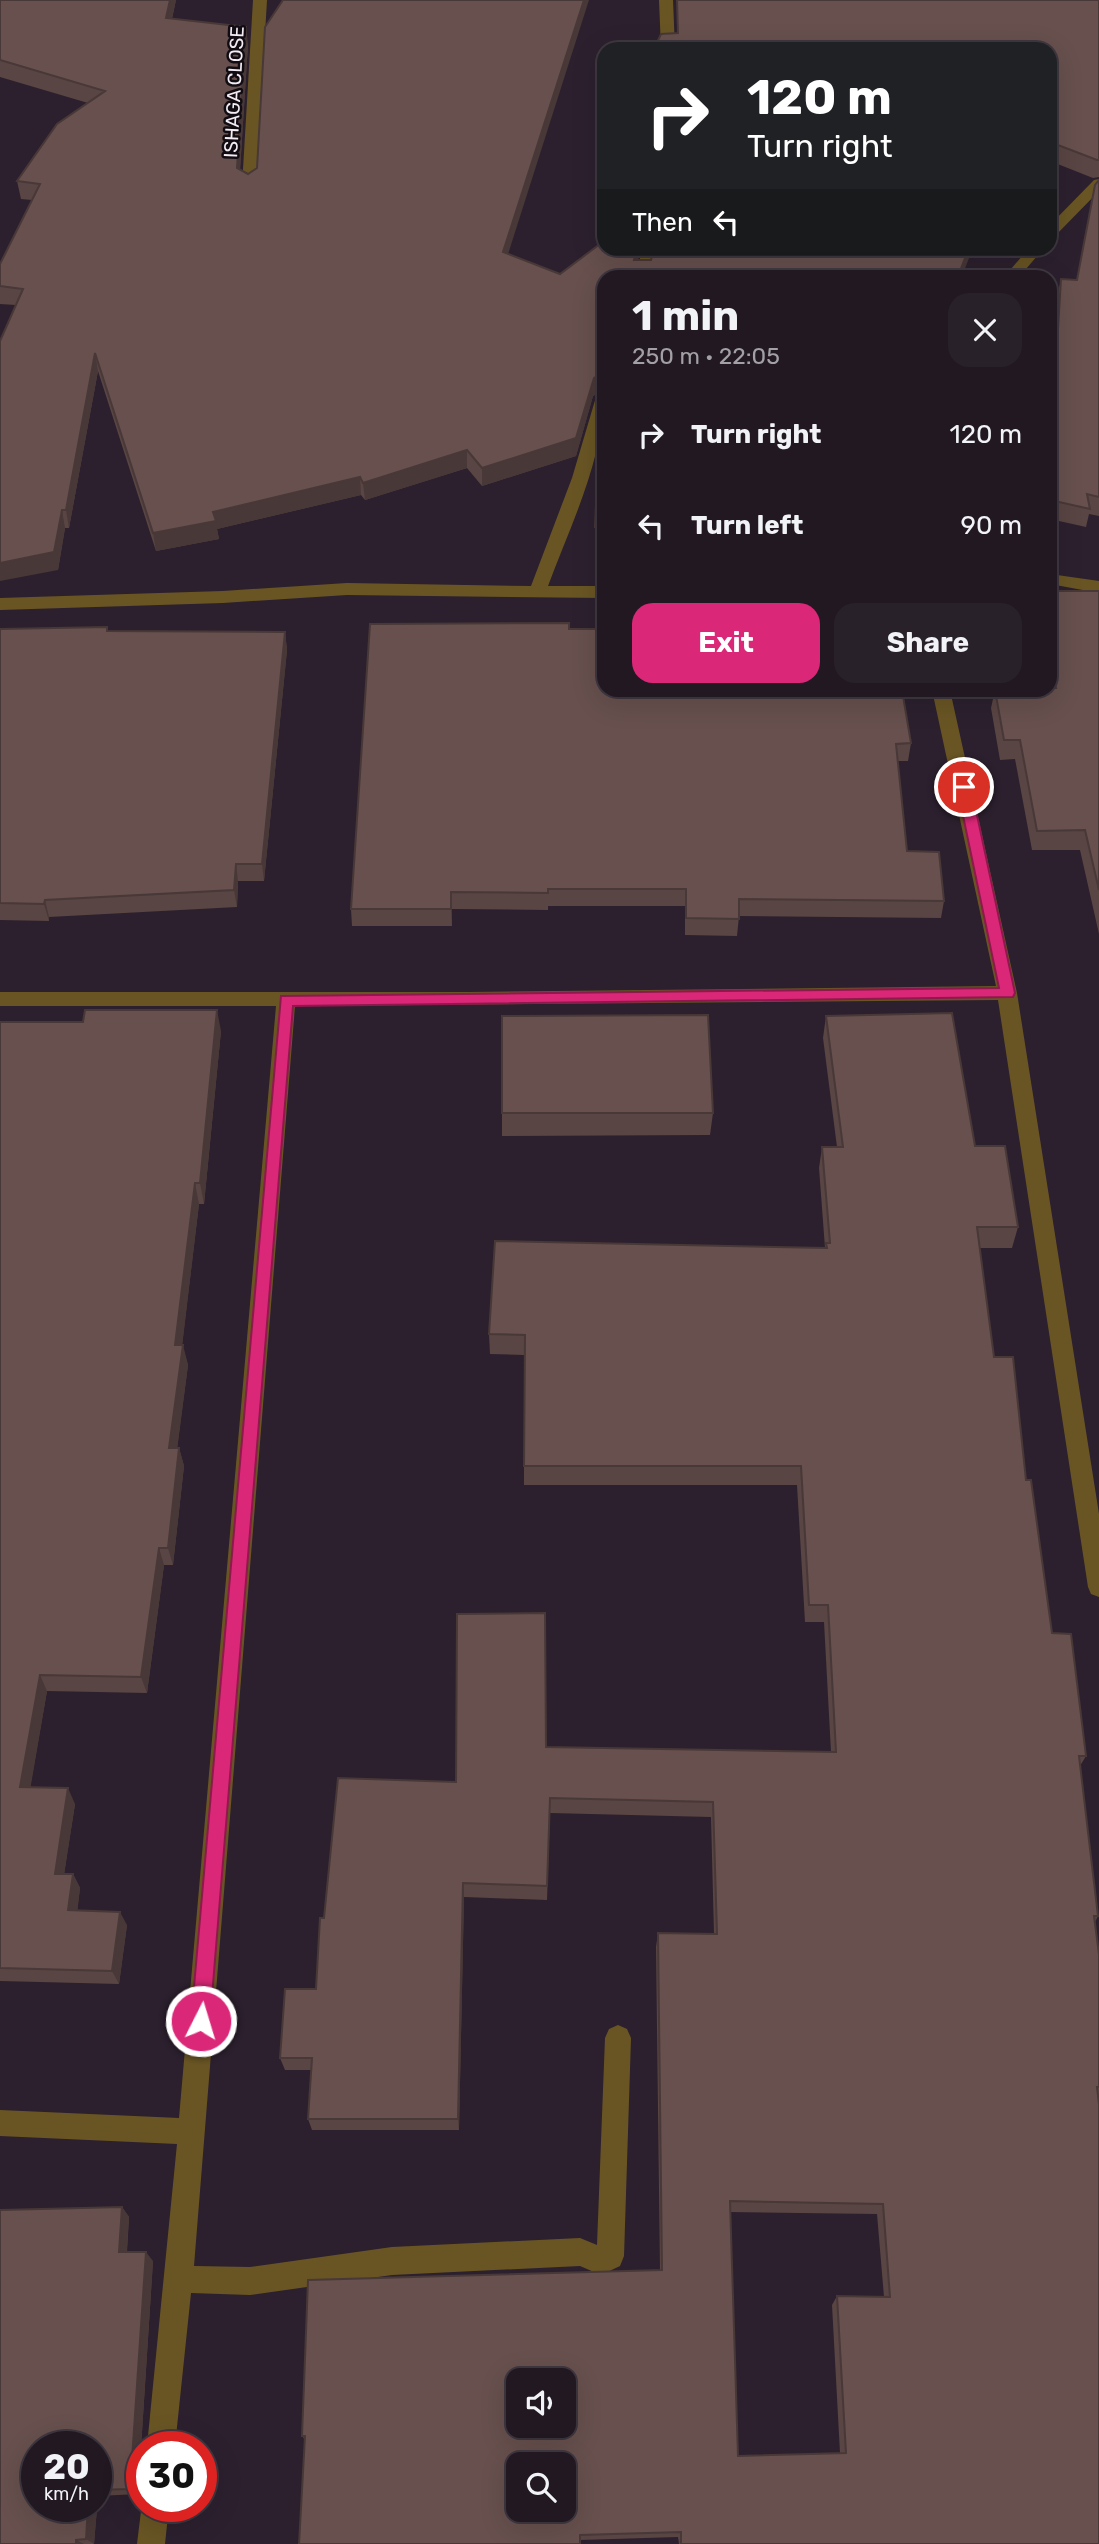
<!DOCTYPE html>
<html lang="en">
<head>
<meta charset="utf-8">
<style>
	:root { --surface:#211822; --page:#29212a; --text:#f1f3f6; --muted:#a2a0a5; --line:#3e3740; --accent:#db2777 }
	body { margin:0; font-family:Rubik,sans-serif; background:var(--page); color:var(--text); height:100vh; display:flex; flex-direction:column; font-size:26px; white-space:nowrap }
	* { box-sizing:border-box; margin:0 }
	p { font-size:23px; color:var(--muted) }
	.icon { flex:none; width:38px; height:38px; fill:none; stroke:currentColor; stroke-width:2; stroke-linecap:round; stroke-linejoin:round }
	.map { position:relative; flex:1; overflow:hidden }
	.sheet { position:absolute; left:597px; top:270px; width:460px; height:427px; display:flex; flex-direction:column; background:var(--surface); border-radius:21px; box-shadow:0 7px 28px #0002,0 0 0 2px var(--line) }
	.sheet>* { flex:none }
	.banner { position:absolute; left:597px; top:42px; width:460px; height:214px; border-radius:21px; box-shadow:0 7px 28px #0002,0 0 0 2px var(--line); background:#202124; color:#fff; overflow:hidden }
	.buttons { position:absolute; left:506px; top:2368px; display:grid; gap:14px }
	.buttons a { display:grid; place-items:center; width:70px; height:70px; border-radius:14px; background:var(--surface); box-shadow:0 7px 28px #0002,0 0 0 2px var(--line); font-size:35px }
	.speed { position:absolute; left:21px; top:2431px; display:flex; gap:14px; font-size:35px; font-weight:700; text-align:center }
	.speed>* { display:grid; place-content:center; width:91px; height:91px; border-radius:50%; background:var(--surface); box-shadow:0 7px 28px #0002,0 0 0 2px var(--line); line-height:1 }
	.speed small { font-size:18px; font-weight:400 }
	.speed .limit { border:10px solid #d22; background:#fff; color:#111 }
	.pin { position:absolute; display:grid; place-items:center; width:60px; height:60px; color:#fff; margin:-30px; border:4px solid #fff; border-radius:50%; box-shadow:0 2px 7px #0007 }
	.me { position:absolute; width:77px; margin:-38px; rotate:5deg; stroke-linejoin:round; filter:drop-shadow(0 0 5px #0008) }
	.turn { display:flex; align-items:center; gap:24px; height:147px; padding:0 35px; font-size:32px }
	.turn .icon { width:91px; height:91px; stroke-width:2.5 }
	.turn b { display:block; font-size:49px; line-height:60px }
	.then { display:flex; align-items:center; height:66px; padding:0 35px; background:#0003; gap:14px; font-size:26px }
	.round { display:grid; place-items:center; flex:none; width:74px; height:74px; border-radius:21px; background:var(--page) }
	.head { display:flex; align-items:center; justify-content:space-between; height:119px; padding:0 35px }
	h1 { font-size:42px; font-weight:700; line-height:52px }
	.button { display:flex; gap:14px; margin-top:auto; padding:14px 35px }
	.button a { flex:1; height:80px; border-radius:21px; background:var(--accent); color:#fff; font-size:28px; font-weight:700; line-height:80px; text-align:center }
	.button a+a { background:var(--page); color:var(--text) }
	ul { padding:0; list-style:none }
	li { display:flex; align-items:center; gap:21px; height:91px; padding:0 35px }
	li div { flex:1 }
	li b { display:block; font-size:26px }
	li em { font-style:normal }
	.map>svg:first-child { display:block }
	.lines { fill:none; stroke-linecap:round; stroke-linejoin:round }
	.minor { fill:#695524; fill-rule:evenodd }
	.wall { fill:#594543; fill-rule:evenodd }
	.shaded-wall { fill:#483837 }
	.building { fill:#67504e; stroke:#483837; stroke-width:2; fill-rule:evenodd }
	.route { fill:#db2777; stroke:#8e194d; stroke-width:2 }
	.labels { text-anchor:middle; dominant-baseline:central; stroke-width:5; stroke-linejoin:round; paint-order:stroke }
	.far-street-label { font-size:19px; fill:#f4ecf5; stroke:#110c12 }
</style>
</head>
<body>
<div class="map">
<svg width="1099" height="2544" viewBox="0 0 1099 2544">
	<rect width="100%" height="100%" fill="#2c202e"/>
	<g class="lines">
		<path class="minor" d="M253 0H267L256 186 249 190 242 186Z
			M659 0H673L675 49H661Z
			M1099 179V191L1055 236 1050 237V225L1094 180Z
			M643 248H657L649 276H635Z
			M1029 248H1044L1020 276H1005Z
			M604 392C604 459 571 524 548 586H604V598L347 595 223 603 0 610V598L223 591 347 583 531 586 572 478 596 397Z
			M1050 574 1099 581V593L1050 584Z
			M932 690H950L1017 993 1099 1514V1597L1091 1594 1088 1587 998 1000 295 1006 194 2266 250 2267 392 2247 580 2238 597 2245 605 2038 609 2029 618 2025 627 2029 631 2038 624 2256 620 2266 601 2275 580 2266 392 2275 250 2295 191 2293 175 2446H147L177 2144 0 2136V2110L179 2118 276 1006H0V992H469L996 986Z
			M142 2503V2506H169L165 2544H137Z"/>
	</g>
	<path class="wall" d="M0 0H176L172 19 248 44 240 170 248 174 508 254 560 274 641 248 638 260 973 248 604 276V390L593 396 576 456 482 486 467 468 365 500 361 495 217 529 219 539 156 551 98 371 69 528H65L58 570 16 305 0 304V264L32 200 21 199 17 181 88 103 0 77Z
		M677 0H1099V177L1093 178 1050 161V49L677 33Z
		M1099 180V516L1089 514 1086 527 1050 519V344L1055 345 1057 297 1061 279 1077 280Z
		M604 410V545L595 544 598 460 601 447 600 448Z
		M1050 591H1099V934L1080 850H1032L1015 759 1000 760 991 708 995 690H1050Z
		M107 627 108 631 285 632 287 650 264 881H238L237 907 49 917V921L0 920V629Z
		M569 629 911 743 908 761H898L907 851 944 901 941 918 739 916 737 936 685 935V906H548V910L452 909V926H352L351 909Z
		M826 1016 975 1146 1018 1227 1012 1248H979L994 1357 1026 1480 1052 1633 1086 1756 1080 1766 1098 1916 1095 1922 1099 1954V2544H679L678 2537 580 2540 305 2440 302 2436 660 2270 656 1947 658 1933 714 1934 711 1817 550 1813 547 1900 464 1897 459 2130H312L308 2119 311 2070H285L280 2058 316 1989 324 1918 456 1782 546 1747 831 1752 824 1622H805L797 1485H524V1355L490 1354 489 1334 825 1248 819 1168 822 1147H837L823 1038ZM730 2212 877 2214 884 2297 837 2296 832 2305 840 2453 738 2456Z
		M0 1022 221 1031 204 1204H199L182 1345 188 1365 177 1448H179L184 1466 173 1565H164L147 1693 47 1691 30 1788 75 1804 64 1874H73L80 1888 77 1911 127 1925 119 1984 0 1981Z
		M502 1113H713L710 1135 502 1136Z
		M122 2207 129 2217 127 2252 153 2261 138 2494 98 2496 94 2544H0ZM96 2446V2506H37Z"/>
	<path class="shaded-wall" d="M170 0H176L168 35 166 18Z
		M584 0H589L503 270V252Z
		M246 27 248 44 239 186 237 168Z
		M637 248H641L633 276 634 260Z
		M969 248H973L962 276H958Z
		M95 353 98 371 69 528 66 510Z
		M604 372V390L593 396 576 456 482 486V468L594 378Z
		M604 429V446L600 448V430Z
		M467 450V468L365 500 363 483Z
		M360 477 361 495 217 529 219 539 156 551 153 533 213 512Z
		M62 510 65 528 58 570 0 581V563Z
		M285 632 287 650 264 881 262 864Z
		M236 864 238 881 237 907 234 890Z
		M451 892 452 909V926L451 909Z
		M45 900 49 917V921L44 904Z
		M217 1010 221 1031 204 1204 200 1183Z
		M195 1183 199 1204 180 1364 175 1345Z
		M183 1345 188 1365 175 1466 169 1448Z
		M179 1448 184 1466 173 1565 168 1548Z
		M159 1548 164 1565 147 1693 141 1677Z
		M40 1675 47 1691 28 1802 20 1787Z
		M68 1788 75 1804 62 1888 55 1874Z
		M73 1874 80 1888 76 1924 68 1910Z
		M463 1883 464 1897 459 2130 458 2119Z
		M120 1912 127 1925 119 1984 112 1971Z
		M122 2207 129 2217 126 2261 119 2252Z
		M146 2252 153 2261 138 2494 130 2489Z
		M96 2495 98 2496 94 2544 86 2539 88 2506H96Z
		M76 2540 84 2544H76Z"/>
	<path class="building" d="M0 0H170L166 18 246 27 237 168 248 174 257 168 265 27 283 0H584L503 252 560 274 604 241V248H637L634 260H651L654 248H969L958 276H604V372L594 378 576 438 482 468 467 450 363 483 360 477 213 512 216 521 153 533 95 353 66 510H62L54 552 0 563V341L23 289 0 286V264L40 184 17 181 57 124 105 91 0 60Z
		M677 0H1099V160H1097L1050 142V49H654L661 34 678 33Z
		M1099 180V497L1087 494 1090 509 1050 500V344L1057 346 1061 279 1077 280 1095 185Z
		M604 410V429L600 430Z
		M604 436V527H595L598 460Z
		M1050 591H1099V890L1085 830 1037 831 1020 740H1004L995 690H1050V688H1056L1050 660Z
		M569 623V629H604V690H902L911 743 896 744 907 851 939 852 944 901 739 899V919L686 918V889H548V893L451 892V909H351L370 624Z
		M107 627V631L285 632 262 864H236L234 890 45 900 44 904 0 903V629Z
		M85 1010H217L200 1183H195L175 1345H183L169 1448H179L168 1548H159L141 1677 40 1675 20 1787 68 1788 55 1874H73L68 1910 120 1912 112 1971 0 1968V1022H83Z
		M952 1013 975 1146H1005L1018 1227H977L994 1357H1013L1026 1480H1031L1052 1633 1071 1634 1086 1756H1079L1098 1916H1094L1099 1954V2087H1097L1099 2104V2544H681V2532L580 2535V2544H299L305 2436H302L308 2280 662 2270 658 1933 717 1934 713 1802 550 1798 547 1886 463 1883 458 2119H308L312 2058H280L285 1989H316L320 1918H324L338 1778 456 1782 457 1614 545 1613 546 1747 836 1752 828 1605H809L801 1466H524L525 1335 489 1334 495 1241 827 1248 826 1243H830L822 1147H843L826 1016ZM730 2201 883 2204 890 2297 837 2296 846 2453 738 2456ZM518 2380H564V2426H518ZM518 2464H564V2510H518Z
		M708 1015 713 1113H502V1016Z
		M122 2207 119 2252H146L130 2489 96 2490V2446H37V2506H88L86 2539 76 2540V2544H0V2210Z"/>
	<path class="route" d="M964 782 971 787 1015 993 1013 997 293 1006 210 2021 208 2028 201 2031 194 2028 191 2021 281 996 999 988 957 787Z"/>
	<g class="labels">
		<g class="far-street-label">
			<text transform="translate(234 92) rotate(-87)">ISHAGA CLOSE</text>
		</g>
	</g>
</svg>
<div class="buttons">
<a><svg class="icon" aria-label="sound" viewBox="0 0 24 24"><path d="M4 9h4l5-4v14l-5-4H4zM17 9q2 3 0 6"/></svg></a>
<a><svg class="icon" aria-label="search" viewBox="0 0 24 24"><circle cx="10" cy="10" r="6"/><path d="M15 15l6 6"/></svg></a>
</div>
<div class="speed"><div>20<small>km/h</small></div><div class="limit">30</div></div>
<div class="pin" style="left:964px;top:787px;background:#d93025"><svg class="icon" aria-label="arrive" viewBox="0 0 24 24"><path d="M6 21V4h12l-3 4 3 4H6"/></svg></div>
<svg class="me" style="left:201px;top:2021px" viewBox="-20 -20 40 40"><circle r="17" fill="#db2777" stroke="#fff" stroke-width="3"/><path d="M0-11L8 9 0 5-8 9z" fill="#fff"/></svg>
<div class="banner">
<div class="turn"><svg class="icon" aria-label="right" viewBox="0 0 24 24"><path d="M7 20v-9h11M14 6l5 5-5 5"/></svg><div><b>120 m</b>Turn right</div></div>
<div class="then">Then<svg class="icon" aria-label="left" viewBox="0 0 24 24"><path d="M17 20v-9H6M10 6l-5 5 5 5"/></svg></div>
</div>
<section class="sheet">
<div class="head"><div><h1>1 min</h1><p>250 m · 22:05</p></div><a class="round"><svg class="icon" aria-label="close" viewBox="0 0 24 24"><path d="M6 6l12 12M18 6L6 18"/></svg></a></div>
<ul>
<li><svg class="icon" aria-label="right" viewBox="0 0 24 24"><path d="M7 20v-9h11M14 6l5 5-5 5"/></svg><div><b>Turn right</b></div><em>120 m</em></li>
<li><svg class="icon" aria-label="left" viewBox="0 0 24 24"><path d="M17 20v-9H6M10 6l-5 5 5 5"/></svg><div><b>Turn left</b></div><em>90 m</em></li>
</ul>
<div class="button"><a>Exit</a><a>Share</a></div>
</section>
</div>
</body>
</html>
